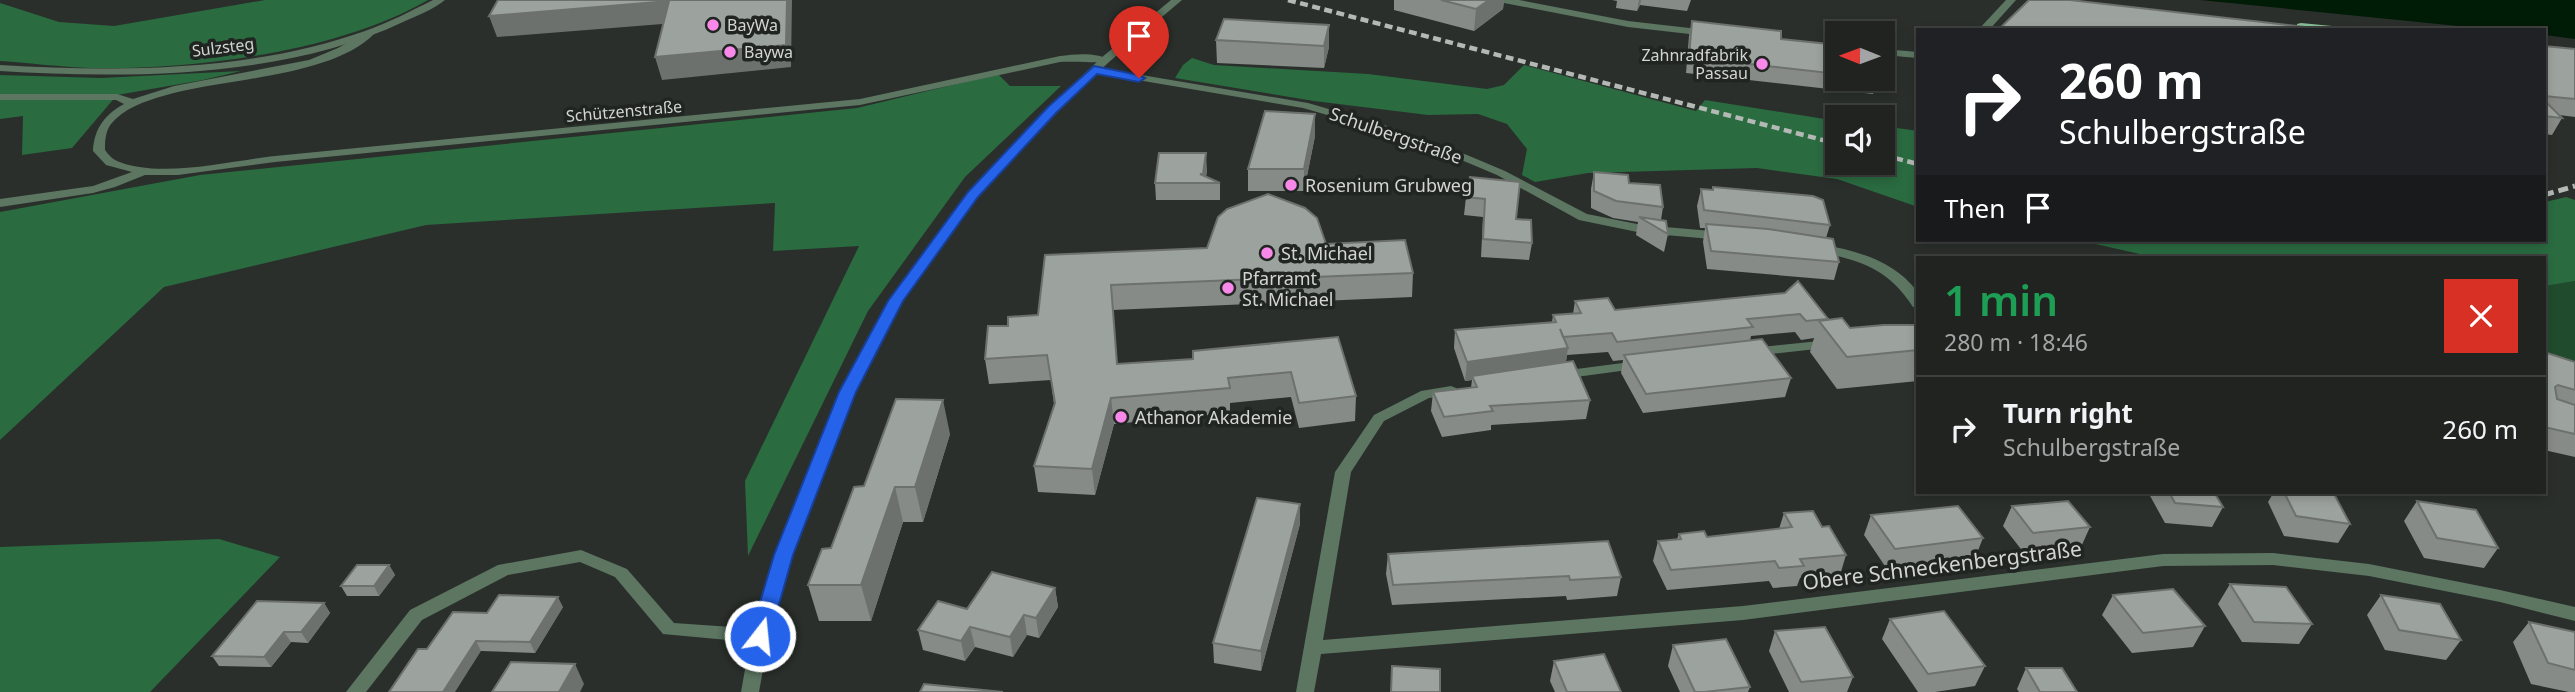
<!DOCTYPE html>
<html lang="en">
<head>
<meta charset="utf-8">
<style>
	:root { --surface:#202320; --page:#282b29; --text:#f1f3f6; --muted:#a2a4a5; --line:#3d403e }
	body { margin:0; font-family:"Noto Sans",sans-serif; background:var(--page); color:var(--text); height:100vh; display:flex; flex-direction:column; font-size:26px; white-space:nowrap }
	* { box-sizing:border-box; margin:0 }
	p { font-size:23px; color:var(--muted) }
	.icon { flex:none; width:38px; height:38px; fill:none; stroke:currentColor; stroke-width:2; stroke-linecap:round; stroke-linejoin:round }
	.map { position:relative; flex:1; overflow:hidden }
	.side { position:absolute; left:1916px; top:256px; width:630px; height:238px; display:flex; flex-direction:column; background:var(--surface); border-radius:0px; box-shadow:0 4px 10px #0003,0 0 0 2px var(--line) }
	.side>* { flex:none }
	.guide { position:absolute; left:1916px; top:28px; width:630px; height:214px; border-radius:0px; box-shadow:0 4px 10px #0003,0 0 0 2px var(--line); background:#202124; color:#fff; overflow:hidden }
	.needle { width:46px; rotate:271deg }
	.buttons { position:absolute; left:1825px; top:21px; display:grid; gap:14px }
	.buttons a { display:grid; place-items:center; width:70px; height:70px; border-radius:0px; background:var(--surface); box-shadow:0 4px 10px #0003,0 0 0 2px var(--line); font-size:35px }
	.pin { position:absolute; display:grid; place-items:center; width:60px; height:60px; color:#fff; margin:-72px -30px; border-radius:50% 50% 50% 0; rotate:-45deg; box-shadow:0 0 7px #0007 }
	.pin .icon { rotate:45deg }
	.me { position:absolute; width:77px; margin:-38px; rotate:16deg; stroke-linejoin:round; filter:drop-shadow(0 0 5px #0008) }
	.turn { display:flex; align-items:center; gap:24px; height:147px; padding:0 28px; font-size:32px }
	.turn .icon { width:91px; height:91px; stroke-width:2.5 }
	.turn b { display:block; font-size:49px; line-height:60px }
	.then { display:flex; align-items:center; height:66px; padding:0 28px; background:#0003; gap:14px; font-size:26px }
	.round { display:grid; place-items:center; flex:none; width:74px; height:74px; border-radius:0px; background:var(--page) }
	.headline { display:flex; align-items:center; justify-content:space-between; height:119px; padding:0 28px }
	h1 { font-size:42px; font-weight:600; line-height:52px; color:#1e9e55 }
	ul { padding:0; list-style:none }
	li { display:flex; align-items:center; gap:21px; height:105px; padding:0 28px; border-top:2px solid var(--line) }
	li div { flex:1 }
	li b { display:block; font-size:26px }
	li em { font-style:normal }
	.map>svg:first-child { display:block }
	.green { fill:#204b2d }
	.forest { fill:#2a6b40 }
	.water { fill:#001b06 }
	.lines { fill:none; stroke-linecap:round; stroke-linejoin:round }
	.minor { fill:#5c7662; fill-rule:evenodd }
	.tertiary { fill:#5c7662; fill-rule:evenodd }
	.primary { fill:#87be95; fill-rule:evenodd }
	.rail-far1 { stroke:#b5b9b6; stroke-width:4.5; stroke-dasharray:8 4.5; stroke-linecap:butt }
	.rail { stroke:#b5b9b6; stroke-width:5; stroke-dasharray:10 5; stroke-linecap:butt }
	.wall { fill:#868b87 }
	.shaded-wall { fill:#6d716e }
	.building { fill:#9ca29d; stroke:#6d716e; stroke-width:2 }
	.route { fill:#2563eb; stroke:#184099; stroke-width:2 }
	.poi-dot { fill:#f888ea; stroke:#202521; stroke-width:2.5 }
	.labels { text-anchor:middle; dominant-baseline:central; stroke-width:7; stroke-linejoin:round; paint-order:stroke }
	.far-poi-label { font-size:16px; fill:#d2d5d3; stroke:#202521; text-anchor:start }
	.far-street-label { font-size:16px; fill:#d2d5d3; stroke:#202521 }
	.street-label { font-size:18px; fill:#d2d5d3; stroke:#202521 }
	.poi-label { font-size:18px; fill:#d2d5d3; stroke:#202521; text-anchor:start }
	.near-street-label { font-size:21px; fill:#d2d5d3; stroke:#202521 }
</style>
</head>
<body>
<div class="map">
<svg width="2575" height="692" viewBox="0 0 2575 692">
	<rect width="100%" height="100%" fill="#2a2f2b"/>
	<path class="green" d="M2575 281V376L2545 366V286Z"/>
	<path class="forest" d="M265 0H428C339 52 193 70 91 68 60 67 30 63 0 61V3L59 22 114 26Z
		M1192 58 1214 65 1368 74 1487 89 1504 85 1524 65 1696 111 1705 100 1837 121 1838 163H1883V126L1918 131V207L1837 179 1757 168 1588 173 1535 182 1522 175 1527 149 1507 124 1478 114 1428 115 1314 101 1175 78 1183 65Z
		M241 71 203 80 117 95 72 148 22 155 23 116 0 119V75L101 78Z
		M998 74 1010 86H1061L965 177 868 311 748 556 745 481 859 246 773 251 775 203 426 225 164 287 0 440V212L200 175 857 108Z
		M2566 197 2575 200V281L2545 286 2544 257H2153L2078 240H2544L2545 202Z
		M219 539 280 557 150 692H0V547Z"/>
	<path class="water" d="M2200 0H2575V39L2545 35 2544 30H2498Z"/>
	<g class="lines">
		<path class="minor" d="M1499 0H1519L1628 21 1707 30 1712 33 1707 36 1628 27 1504 3Z
			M2006 0H2016L1989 30H1978Z
			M366 32 374 34C330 78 222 78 163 96 145 101 123 109 111 124 105 132 105 142 105 150 108 154 112 159 117 161 160 179 229 161 275 156L860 99 1060 56C1076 54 1096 52 1110 60 1104 64 1072 61 1060 62L860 105 275 162 178 175H145L115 187 93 193 0 207V199L93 186 132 172 106 165 93 151C94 129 105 114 124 104L116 100H0V94H117L133 99 174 86 309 60 338 48Z
			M1883 49 1918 52V58L1883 55Z
			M1094 67 1308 103 1387 126 1467 155 1505 171 1587 214 1642 225 1723 232 1729 236 1723 240 1642 233 1579 220 1497 175 1459 159 1379 130 1303 108 1090 72V68Z
			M1820 244C1857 251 1893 260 1917 291L1918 308 1913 307C1887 267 1860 261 1816 251L1814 248Z
			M1829 340 1834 341 1836 344 1834 347 1752 356 1745 352 1752 348Z
			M1638 361 1645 365 1643 368 1561 379 1554 375 1561 371Z
			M1451 386 1456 388 1458 391 1456 394 1429 398 1384 421 1351 472 1323 640 1743 606 2163 554 2273 553 2369 564 2500 590 2575 607V621L2500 602 2369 576 2273 565 2163 566 1743 620 1321 654 1314 692H1296L1335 472 1374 415 1421 391Z
			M581 550 627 569 674 623 760 629 766 631 769 636 766 641 760 643 663 634 615 577 580 562 508 575 422 620 366 692H346L410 610 498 565Z"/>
		<path class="tertiary" d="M433 0H445C433 10 416 16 403 22 285 78 128 79 0 71V65C121 72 249 72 365 31 388 23 411 11 433 0Z
			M1171 0H1182L1109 62 1056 112 977 198 902 301 854 392 791 555 769 636 759 692H741L751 636 775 555 840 392 889 301 969 192 1048 108 1101 58Z"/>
		<path class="primary" d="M2301 23 2332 26 2338 30H2297V24Z"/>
		<path class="rail-far1" d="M1288 0 1838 144
			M1883 155 1918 164"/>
		<path class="rail" d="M2544 195 2575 186"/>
	</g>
	<path class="wall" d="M1394 0H1504L1503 9 1474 31 1394 10Z
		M1612 0H1691L1687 11 1640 5 1637 11 1616 8 1617 1Z
		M1692 21 1781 39 1838 45V79H1877L1873 94 1686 73 1689 36Z
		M1329 25V47L1324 68 1217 63 1216 40Z
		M2544 46 2575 49V117L2559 115 2562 118 2552 135 2544 134Z
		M1315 114V136L1304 191H1248V169Z
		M1207 170 1206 177 1220 183V200H1156L1155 183Z
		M1594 172 1629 183 1663 207 1661 220 1668 234 1664 252 1636 235 1638 222 1613 218 1591 208V189Z
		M1470 177 1516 219 1532 243 1529 260 1481 257 1483 217 1464 215 1466 197Z
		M1713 187 1830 225 1826 238 1839 262 1834 280 1707 269 1703 242 1705 228H1700L1697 206 1701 189 1712 190Z
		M1326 244 1413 273 1412 297 1113 310 1117 364 1193 359 1338 337 1356 396 1355 421 1299 428 1291 397 1230 403V413L1114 424 1095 495 1038 492 1034 466 1054 404 1051 380 989 384 985 359 1008 326 1038 315 1045 255Z
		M1785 293 1828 319V320L1850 328 1918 325V381L1837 389 1810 352 1814 338 1801 340 1795 332 1751 336 1750 341 1791 378 1785 397 1643 413 1621 373 1623 360 1613 361 1608 352 1567 355 1566 362 1590 400 1586 419 1491 425V430L1442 437 1431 411 1433 392 1471 388 1472 380 1465 381 1454 348 1455 330 1552 322 1553 315 1573 314 1575 301 1615 310Z
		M2544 352 2575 362V457L2544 450Z
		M950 434 923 522H903L871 621H819L808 585 831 548 864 486Z
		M2151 492H2214L2223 507 2212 527 2165 523 2149 494Z
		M2274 492H2333L2350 524 2338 543 2284 536 2268 502Z
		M2417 501 2498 548 2484 568 2424 558 2404 521Z
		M1300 504V524L1261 671 1214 663 1213 643Z
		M2012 506 2090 527 2081 547 2024 553 2003 526Z
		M1784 513 1822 527 1846 555 1840 575 1800 578 1797 586 1773 588 1769 581 1667 590 1653 561 1658 541 1677 539 1679 534 1707 537 1779 529Z
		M1871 515 1983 538 1975 558 1887 569 1864 535Z
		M1388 554 1621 577 1617 596 1567 600 1566 596 1392 605 1386 574Z
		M389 565 395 575 379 596H347L341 586Z
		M2230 584 2312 624 2299 644 2242 642 2218 604Z
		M1055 588 1058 607 1039 638 1027 635 1013 657 975 647 965 661 923 650 918 630 967 609Z
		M2113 595 2205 626 2193 647 2132 653 2102 615Z
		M2381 595 2461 640 2446 660 2385 650 2367 615Z
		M324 603 330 613 308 643 291 642 271 667 219 666 212 656Z
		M563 607 535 653 427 649 487 613Z
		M1890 619 1985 666 1975 686 1935 692H1918L1882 639Z
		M2529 622 2575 632V692H2569L2531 684 2513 642Z
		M1775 631 1853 677 1847 692H1789L1769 651Z
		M1673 645 1750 687 1748 692H1680L1668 666Z
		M1554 661 1621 692H1555L1550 681Z
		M2026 668 2077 692H2019L2017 689Z"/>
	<path class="shaded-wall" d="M787 0H792L791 67 662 80 655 57Z
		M1489 0H1504L1503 9 1474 31 1476 9Z
		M1639 0H1641L1640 5 1637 11Z
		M669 1 675 23 497 37 489 16Z
		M1329 25V47L1324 68V46Z
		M1315 114V136L1304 191V169Z
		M1206 153 1207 170 1205 183H1204L1203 174Z
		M1568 348 1565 367 1472 376V380L1465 381 1467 362Z
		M1111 398 1114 424 1095 495 1092 469Z
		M943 400 950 434 923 522 915 487Z
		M895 487 903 522 871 621 861 585Z
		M1300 504V524L1261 671V651Z
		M389 565 395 575 379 596 374 586Z
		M1055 588 1058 607 1039 638 1036 618Z
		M558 597 563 607 535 653 530 642Z
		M324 603 330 613 308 643 301 632Z
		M1024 615 1027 635 1013 657 1010 637Z
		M970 627 975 647 965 661 961 641Z
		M284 632 291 642 271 667 264 657Z
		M476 641 481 651 455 692H443Z
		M575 664 584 684 580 692H559Z"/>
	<path class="building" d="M498 0H787L786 45 655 57 669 1 489 16Z
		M1441 0H1489L1476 9Z
		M2029 0H2070L2331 30H1998Z
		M1224 19 1329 25 1324 46 1216 40Z
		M1692 21 1781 31V39L1838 45V74L1689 57Z
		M2544 46 2575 49V99L2544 96Z
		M2544 100 2562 118 2544 116Z
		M1265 111 1315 114 1304 169H1248Z
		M1159 153H1206L1203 174H1200L1220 183H1155Z
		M1594 172 1628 175 1629 183 1660 185 1663 207 1616 201 1594 191Z
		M1470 177 1520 182 1516 219 1531 220 1532 243 1483 239 1485 199 1466 197Z
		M1713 187 1813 196 1823 200 1830 225 1704 210 1701 189 1713 190Z
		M1268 194 1305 208 1317 218 1326 244 1405 240 1413 273 1111 285 1117 364 1193 359V351L1338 337 1356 396 1299 403 1291 372 1228 378 1230 388 1111 398 1092 469 1034 466 1055 403 1047 355 985 359 988 326H1008V317L1038 315 1045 255 1207 248 1218 217 1227 209Z
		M1639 217 1666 221 1668 234Z
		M1706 224 1768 229 1833 239 1839 262 1711 251Z
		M1798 281 1828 319 1806 321 1800 314 1747 319 1753 327 1617 342 1612 333 1563 337 1560 329 1568 348 1467 362 1455 330 1556 322 1553 315 1581 313 1575 301 1608 298 1615 310 1785 293Z
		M1842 318 1850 328 1884 325H1918V350L1847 357 1819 321Z
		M1762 339 1791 378 1646 394 1624 355Z
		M2544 352 2575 362V390L2558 385 2555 387 2557 399 2575 405V434L2544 427Z
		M1573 361 1590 400 1490 406 1493 411 1444 417 1433 392 1477 387 1472 376Z
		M896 399 943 400 915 487H895L861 585H808L822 549 831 548 854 487 864 486Z
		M2169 492H2214L2223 507 2175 503Z
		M2284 492H2333L2350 524 2296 516Z
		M1257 498 1300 504 1261 651 1213 643Z
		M2068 501 2090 527 2033 533 2012 506Z
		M2417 501 2476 510 2498 548 2437 538Z
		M1958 506 1983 538 1895 549 1871 515Z
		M1813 511 1822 527 1829 526 1846 555 1800 559 1804 566 1779 568 1775 561 1671 570 1658 541 1681 539 1679 534 1704 531 1707 537 1792 527 1784 513Z
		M1608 541 1621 577 1570 580 1569 576 1393 585 1388 554Z
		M357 565H389L374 586H341Z
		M992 572 1055 588 1036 618 1024 615 1010 637 970 627 961 641 918 630 938 601 967 609Z
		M2230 584 2286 587 2312 624 2254 622Z
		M2173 589 2205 626 2143 633 2113 595Z
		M499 595 558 597 530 642 476 641 443 692H389L418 649H427L453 612 487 613Z
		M2381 595 2440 604 2461 640 2399 630Z
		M257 601 324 603 301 632H284L264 657 212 656Z
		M1944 611 1985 666 1928 674 1890 619Z
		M2529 622 2575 632V670L2548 663Z
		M1825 627 1853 677 1801 682 1775 631Z
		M1726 639 1750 687 1704 692H1695L1673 645Z
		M1604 654 1621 692H1567L1554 661Z
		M511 662 575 664 559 692H492Z
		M1392 666 1440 669V692H1391Z
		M2026 668H2062L2077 692H2040Z
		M924 684 1003 692H920Z"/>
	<path class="route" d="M1094 66 1139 75 1145 78 1139 82 1097 74 1056 113 978 197 903 301 856 392 793 555 770 636 767 641 760 643 752 641 750 636 774 555 839 392 888 301 968 192 1048 107Z"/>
	<g class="poi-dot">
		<circle cx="713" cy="25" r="7"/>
		<circle cx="730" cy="52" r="7"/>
		<circle cx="1762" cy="64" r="7"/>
		<circle cx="1291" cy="185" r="7"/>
		<circle cx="1267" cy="253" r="7"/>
		<circle cx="1228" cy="288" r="7"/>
		<circle cx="1121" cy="417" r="7"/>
	</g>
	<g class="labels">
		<g class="far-poi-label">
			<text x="727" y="25">BayWa</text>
			<text x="744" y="52">Baywa</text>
			<text x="1748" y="55" text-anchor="end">Zahnradfabrik<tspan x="1748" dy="18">Passau</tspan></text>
		</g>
		<g class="far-street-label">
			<text transform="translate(223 47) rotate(-7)">Sulzsteg</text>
			<text transform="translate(624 111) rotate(-5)">Schützenstraße</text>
		</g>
		<g class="street-label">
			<text transform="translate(1396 135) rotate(19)">Schulbergstraße</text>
		</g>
		<g class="poi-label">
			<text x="1305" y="185">Rosenium Grubweg</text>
			<text x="1281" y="253">St. Michael</text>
			<text x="1242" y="278">Pfarramt<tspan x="1242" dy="21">St. Michael</tspan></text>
			<text x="1135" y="417">Athanor Akademie</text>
		</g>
		<g class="near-street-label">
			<text transform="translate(1942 565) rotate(-7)">Obere Schneckenbergstraße</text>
		</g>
	</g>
</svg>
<div class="buttons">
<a><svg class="needle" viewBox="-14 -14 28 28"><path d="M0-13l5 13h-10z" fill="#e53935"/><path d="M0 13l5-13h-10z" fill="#a2a4a5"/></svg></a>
<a><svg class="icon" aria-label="sound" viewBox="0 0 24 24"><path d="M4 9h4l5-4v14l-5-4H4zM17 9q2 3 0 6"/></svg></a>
</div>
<div class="pin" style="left:1139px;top:78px;background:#d93025"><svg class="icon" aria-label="arrive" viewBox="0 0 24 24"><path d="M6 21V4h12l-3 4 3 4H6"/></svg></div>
<svg class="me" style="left:760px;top:636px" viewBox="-20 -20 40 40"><circle r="17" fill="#2563eb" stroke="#fff" stroke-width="3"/><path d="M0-11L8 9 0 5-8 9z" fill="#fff"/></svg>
<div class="guide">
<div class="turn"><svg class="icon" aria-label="right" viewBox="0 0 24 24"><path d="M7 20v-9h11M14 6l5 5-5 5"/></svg><div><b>260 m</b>Schulbergstraße</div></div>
<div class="then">Then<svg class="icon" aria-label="arrive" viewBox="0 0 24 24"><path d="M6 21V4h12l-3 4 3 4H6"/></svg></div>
</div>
<section class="side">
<div class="headline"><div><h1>1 min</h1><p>280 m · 18:46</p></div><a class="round" style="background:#d93025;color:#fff"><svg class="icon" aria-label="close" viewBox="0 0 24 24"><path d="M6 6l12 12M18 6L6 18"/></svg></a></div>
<ul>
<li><svg class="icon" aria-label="right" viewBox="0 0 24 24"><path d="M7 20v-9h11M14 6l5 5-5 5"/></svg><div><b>Turn right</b><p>Schulbergstraße</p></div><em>260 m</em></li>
</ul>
</section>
</div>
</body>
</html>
